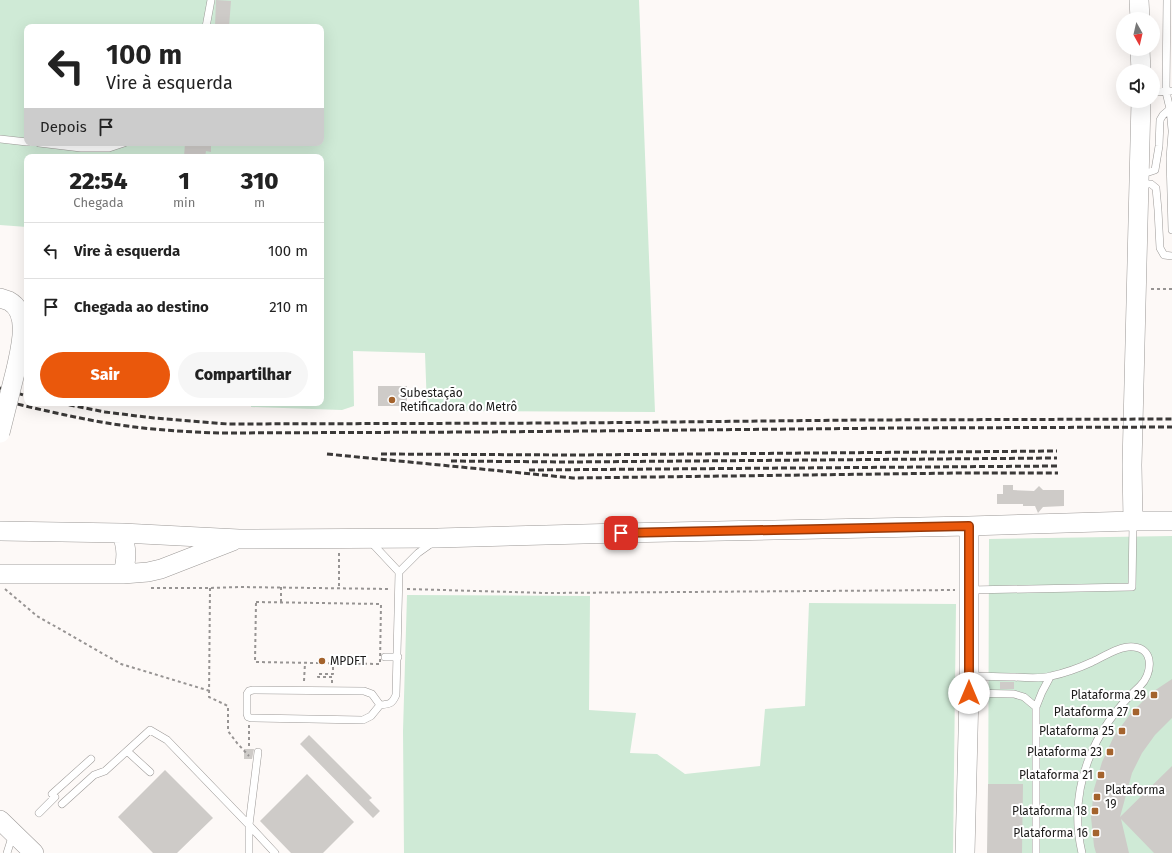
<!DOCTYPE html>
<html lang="pt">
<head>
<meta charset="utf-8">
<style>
	:root { --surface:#fff; --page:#f6f6f6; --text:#222; --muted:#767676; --line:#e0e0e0; --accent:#ea580c }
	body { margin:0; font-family:"Fira Sans",sans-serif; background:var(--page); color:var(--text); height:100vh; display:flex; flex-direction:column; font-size:15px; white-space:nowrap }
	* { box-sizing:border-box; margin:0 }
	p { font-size:13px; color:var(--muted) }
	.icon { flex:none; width:22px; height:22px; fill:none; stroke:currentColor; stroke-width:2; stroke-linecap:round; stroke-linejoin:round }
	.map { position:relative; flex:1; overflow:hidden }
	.details { position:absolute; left:24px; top:154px; width:300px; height:252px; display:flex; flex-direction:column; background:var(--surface); border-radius:8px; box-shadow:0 4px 16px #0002 }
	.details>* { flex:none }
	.hud { position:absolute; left:24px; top:24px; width:300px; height:122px; border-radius:8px; box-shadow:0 4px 16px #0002; background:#fff; color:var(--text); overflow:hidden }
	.needle { width:26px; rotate:172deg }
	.buttons { position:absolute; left:1116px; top:12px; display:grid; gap:8px }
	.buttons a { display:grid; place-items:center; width:44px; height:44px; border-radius:50%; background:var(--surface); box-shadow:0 4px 16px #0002; font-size:20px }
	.pin { position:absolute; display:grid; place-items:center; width:34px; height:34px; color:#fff; margin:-17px; border-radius:8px; box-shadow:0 2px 6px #0006 }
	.me { position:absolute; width:44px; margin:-22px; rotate:0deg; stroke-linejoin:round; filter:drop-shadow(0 0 3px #0008) }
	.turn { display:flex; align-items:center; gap:14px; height:84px; padding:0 16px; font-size:18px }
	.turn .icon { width:52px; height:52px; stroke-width:2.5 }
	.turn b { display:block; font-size:28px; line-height:34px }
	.then { display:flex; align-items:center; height:38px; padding:0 16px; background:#0003; gap:8px; font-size:15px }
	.eta { display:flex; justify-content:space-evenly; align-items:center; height:68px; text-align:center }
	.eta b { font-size:24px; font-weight:800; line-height:28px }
	.action { display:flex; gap:8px; margin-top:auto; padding:8px 16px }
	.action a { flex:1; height:46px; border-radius:24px; background:var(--accent); color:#fff; font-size:16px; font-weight:800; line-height:46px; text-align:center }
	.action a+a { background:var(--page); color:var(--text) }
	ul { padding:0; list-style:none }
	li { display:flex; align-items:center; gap:12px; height:56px; padding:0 16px; border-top:1px solid var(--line) }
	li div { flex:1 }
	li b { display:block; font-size:15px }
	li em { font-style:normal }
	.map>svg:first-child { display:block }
	.green { fill:#cfead6; fill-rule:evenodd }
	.building { fill:#cecbc8 }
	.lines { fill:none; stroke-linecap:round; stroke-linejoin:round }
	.lane-casing { stroke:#9c9997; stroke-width:8 }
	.secondary-casing { stroke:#9c9997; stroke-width:20 }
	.path { stroke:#979493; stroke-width:2; stroke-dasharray:3 3; stroke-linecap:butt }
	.lane { stroke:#fff; stroke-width:7 }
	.secondary { stroke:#fff; stroke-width:19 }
	.rail { stroke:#3b3938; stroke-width:3; stroke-dasharray:6 3; stroke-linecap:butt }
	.secondary-bridge-casing { stroke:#9c9997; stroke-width:20; stroke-linecap:butt }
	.secondary-bridge { stroke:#fff; stroke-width:19 }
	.route-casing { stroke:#983908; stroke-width:10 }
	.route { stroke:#ea580c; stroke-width:7 }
	.poi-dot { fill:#a4632d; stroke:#fff; stroke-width:1.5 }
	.labels { text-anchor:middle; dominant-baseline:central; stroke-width:4; stroke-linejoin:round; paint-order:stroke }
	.poi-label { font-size:12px; fill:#1c1b1a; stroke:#fff; text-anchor:end }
</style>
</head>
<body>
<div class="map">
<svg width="1172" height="853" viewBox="0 0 1172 853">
	<rect width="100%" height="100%" fill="#fdf9f7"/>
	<path class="green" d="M0 0H639L655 412 444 411 427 408 425 353 353 351 354 406 342 410 251 407V403H321V157H27V227L0 225ZM27 27H321V143H27Z
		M1172 536V853H988L989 539Z
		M407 595 590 596 589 710 636 713 630 753 657 754 685 774 760 766 765 709 805 706 809 603 956 604 953 853H404L403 731Z"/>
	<path class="building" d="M216 0 231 1 229 27H215Z
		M185 143H211V152L206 151 205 157H184Z
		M378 386H407V406H378Z
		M1003 485H1013V490L1034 491 1039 486 1043 490H1064V506L1043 507 1038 513 1035 506H1023V504H997V494H1003Z
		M1172 679V718L1155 735 1142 753 1132 773 1120 817 1172 766V853H1154L1121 819 1129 853H1096L1094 846 1091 817 1094 789 1102 762 1114 736 1131 713 1151 693Z
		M1000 682H1014V689H1000Z
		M309 735 372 798 369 800 380 811 373 818 300 744Z
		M244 749H254L252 759H244Z
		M165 770 213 818 177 853H153L118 817Z
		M307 774 354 822 323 853H291L260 821Z
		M988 784H1023V785L1022 853H987Z"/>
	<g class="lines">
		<defs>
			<path id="lane" d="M1167 0 1166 92 1170 109 1172 130
				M206 27 211 0
				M1153 92 1172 91
				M1172 133 1170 158 1172 230
				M0 139 27 142
				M39 143 81 148H109L124 143
				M1139 173 1149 172 1155 170 1159 146 1160 120 1163 115 1170 109
				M1139 184H1151L1156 188 1158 210 1160 248 1164 255 1172 256
				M370 541 399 572
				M969 590 1132 587 1133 523
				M385 657H398
				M969 676C985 676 1000 677 1015 677 1027 678 1040 679 1051 676 1065 673 1079 668 1092 662 1103 657 1121 645 1134 647 1155 649 1152 675 1140 686 1093 729 1067 789 1082 853
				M253 690 364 691 372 694 380 705 371 716 363 720 251 718 248 717 247 714V694L249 691Z
				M969 693 1014 694 1024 697 1036 707V853
				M380 705C390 704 392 704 396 695L399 572 418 553 432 543
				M1036 707 1042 692 1050 677
				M127 751 150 772
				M52 794 91 759
				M62 804 94 775 105 771 150 730 167 740 249 825 275 853
				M39 813 55 797
				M7 853 13 834
				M249 853V825L258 752"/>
			<path id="secondary" d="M1139 0 1140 19
				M1140 49 1141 71
				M0 298C3 299 6 300 9 301 31 313 20 350 16 369
				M1133 521 1132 465 1141 101
				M0 531 122 533 239 539 438 538 621 533 969 526 1133 521H1172
				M122 533C127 550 127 557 123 574
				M0 574H123L148 572 161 569 233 541
				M0 820 34 853
				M965 853 969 693V526"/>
		</defs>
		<use href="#lane" class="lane-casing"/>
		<use href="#secondary" class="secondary-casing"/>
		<path class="path" d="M1151 289H1172
			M339 553V588
			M151 588H210L239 587 391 589
			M210 588 209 697 228 706V731L237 743 249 756
			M5 589 37 616 121 664 210 691
			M407 589 546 593 955 590
			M256 602 381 604 380 664 255 662Z
			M281 602V587
			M304 681 305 663
			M332 683V677H318V674H333V663
			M249 725V749"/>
		<use href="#lane" class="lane"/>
		<use href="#secondary" class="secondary"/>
		<path class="rail" d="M0 388 27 396
			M0 400C34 408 67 416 101 422 141 429 182 432 222 433L483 432 901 428 1172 427
			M60 403 105 412 154 418 228 424 574 423 861 420 1172 419
			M327 454 573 478 959 473H1058
			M381 454 573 455 1057 451
			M451 461 568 462 1057 458
			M529 470 1057 466"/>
		<defs>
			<path id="secondary-bridge" d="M0 433 16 369"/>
		</defs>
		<use href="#secondary-bridge" class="secondary-bridge-casing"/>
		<use href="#secondary-bridge" class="secondary-bridge"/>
	</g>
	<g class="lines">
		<defs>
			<path id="route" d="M621 533 969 526V693"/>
		</defs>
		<use href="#route" class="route-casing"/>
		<use href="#route" class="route"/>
	</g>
	<g class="poi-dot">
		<circle cx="392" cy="400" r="4"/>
		<circle cx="322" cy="661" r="4"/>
		<rect x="1150" y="691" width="8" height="8" rx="2"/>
		<rect x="1132" y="708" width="8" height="8" rx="2"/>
		<rect x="1118" y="727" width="8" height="8" rx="2"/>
		<rect x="1106" y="748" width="8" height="8" rx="2"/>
		<rect x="1097" y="771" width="8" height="8" rx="2"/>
		<rect x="1093" y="793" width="8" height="8" rx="2"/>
		<rect x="1091" y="807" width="8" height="8" rx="2"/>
		<rect x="1092" y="829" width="8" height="8" rx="2"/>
	</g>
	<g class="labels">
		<g class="poi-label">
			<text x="400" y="393" text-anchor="start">Subestação<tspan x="400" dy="14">Retificadora do Metrô</tspan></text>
			<text x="330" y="661" text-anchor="start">MPDFT</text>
			<text x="1146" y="695">Plataforma 29</text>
			<text x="1128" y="712">Plataforma 27</text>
			<text x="1114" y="731">Plataforma 25</text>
			<text x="1102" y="752">Plataforma 23</text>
			<text x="1093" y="775">Plataforma 21</text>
			<text x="1105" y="790" text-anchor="start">Plataforma<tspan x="1105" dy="14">19</tspan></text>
			<text x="1087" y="811">Plataforma 18</text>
			<text x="1088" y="833">Plataforma 16</text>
		</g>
	</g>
</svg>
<div class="buttons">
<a><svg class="needle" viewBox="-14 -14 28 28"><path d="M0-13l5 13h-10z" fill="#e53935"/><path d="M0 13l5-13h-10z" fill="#767676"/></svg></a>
<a><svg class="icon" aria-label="sound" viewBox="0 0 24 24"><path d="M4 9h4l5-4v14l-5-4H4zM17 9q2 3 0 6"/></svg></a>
</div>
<div class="pin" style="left:621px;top:533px;background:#d93025"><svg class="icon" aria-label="arrive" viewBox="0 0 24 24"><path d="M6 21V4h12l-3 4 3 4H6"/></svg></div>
<svg class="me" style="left:969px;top:693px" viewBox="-20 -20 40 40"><circle r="19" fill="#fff"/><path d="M0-13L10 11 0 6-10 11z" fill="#ea580c"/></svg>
<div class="hud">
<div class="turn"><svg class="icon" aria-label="left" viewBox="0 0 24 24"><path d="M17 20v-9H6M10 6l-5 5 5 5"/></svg><div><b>100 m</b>Vire à esquerda</div></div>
<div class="then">Depois<svg class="icon" aria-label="arrive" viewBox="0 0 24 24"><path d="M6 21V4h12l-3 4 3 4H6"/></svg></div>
</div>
<section class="details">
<div class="eta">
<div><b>22:54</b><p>Chegada</p></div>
<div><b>1</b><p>min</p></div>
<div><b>310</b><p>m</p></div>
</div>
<ul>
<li><svg class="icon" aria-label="left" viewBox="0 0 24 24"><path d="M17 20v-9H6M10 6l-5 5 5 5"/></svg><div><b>Vire à esquerda</b></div><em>100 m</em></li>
<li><svg class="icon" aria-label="arrive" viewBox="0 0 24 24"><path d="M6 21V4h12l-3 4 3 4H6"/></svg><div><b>Chegada ao destino</b></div><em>210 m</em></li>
</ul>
<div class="action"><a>Sair</a><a>Compartilhar</a></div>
</section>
</div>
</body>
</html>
